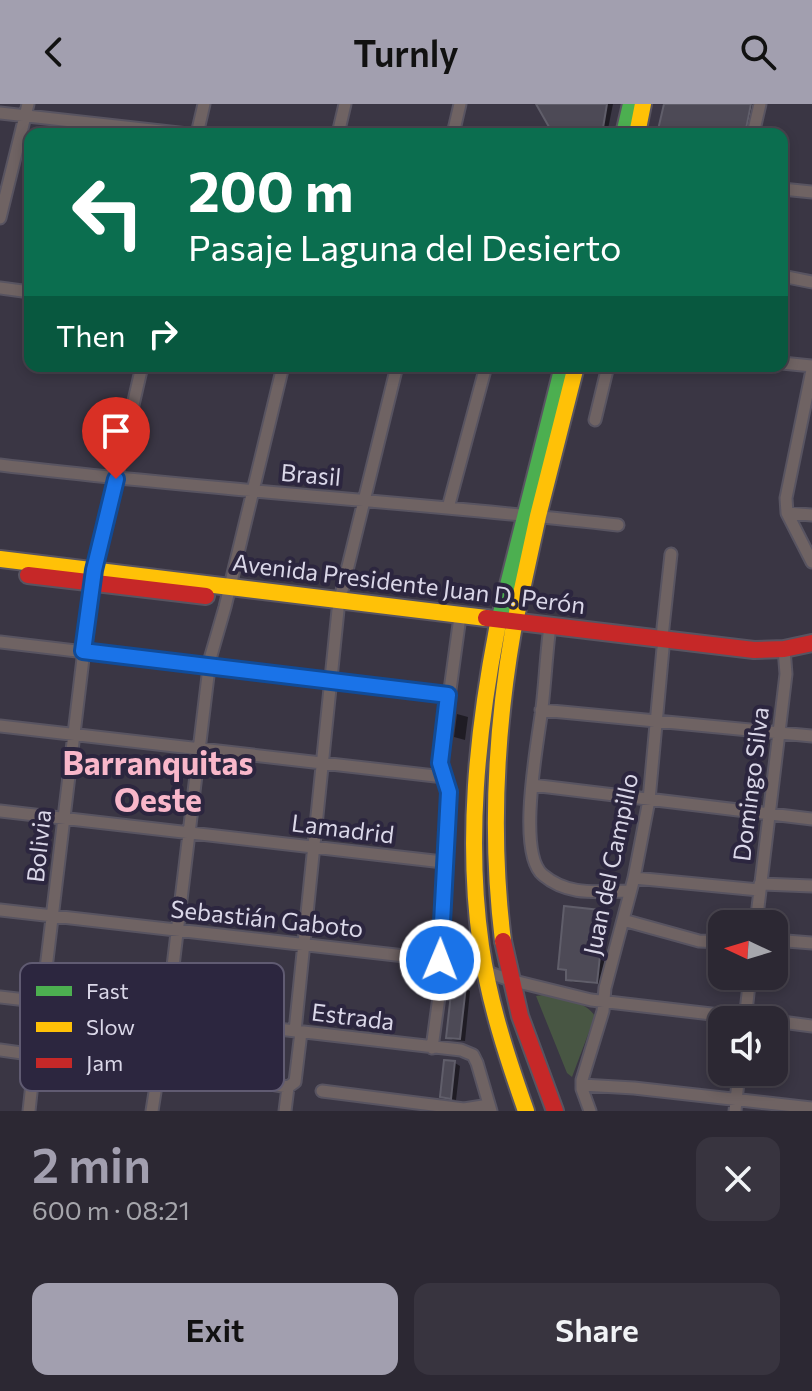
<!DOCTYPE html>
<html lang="en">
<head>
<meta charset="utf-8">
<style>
	:root { --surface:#2c2833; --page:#38343f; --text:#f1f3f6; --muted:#a6a6ac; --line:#48444e; --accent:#a29faf }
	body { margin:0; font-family:Commissioner,sans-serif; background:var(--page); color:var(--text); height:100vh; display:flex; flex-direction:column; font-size:30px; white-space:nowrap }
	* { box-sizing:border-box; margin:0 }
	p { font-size:26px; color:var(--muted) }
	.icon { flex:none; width:44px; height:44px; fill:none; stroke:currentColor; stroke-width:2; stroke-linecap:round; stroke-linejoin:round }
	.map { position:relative; height:1007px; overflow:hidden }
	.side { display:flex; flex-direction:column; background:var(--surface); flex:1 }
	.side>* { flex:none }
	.banner { position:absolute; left:24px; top:24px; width:764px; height:244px; border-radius:16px; box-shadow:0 4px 12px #0003,0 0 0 2px var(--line); background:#0b6e4f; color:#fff; overflow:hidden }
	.needle { width:52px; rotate:274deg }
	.tools { position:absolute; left:708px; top:806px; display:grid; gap:16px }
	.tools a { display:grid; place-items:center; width:80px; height:80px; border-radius:16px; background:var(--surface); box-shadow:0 4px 12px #0003,0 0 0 2px var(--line); font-size:40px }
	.pin { position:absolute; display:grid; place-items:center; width:68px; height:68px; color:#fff; margin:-82px -34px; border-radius:50% 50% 50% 0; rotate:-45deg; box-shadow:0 0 8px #0007 }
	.pin .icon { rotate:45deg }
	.me { position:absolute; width:88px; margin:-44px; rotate:1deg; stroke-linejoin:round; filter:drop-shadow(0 0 6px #0008) }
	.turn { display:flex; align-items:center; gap:28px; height:168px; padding:0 32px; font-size:36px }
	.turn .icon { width:104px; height:104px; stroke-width:2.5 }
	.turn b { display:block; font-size:56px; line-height:68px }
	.then { display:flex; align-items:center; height:76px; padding:0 32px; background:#0003; gap:16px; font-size:30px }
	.round { display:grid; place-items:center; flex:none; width:84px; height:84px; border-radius:16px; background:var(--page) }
	.headline { display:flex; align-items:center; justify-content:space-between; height:136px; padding:0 32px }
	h1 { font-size:48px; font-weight:600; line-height:60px; color:var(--accent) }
	.action { display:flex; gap:16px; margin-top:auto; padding:16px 32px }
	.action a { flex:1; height:92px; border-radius:16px; background:var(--accent); color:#111; font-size:32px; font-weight:600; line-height:92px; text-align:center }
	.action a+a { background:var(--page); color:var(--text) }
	header { display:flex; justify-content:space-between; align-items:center; height:104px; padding:0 32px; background:var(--accent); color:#111; font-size:36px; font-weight:600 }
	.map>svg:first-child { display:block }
	.green { fill:#485643 }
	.shadow { fill:#0007 }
	.building { fill:#4d4a56; stroke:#605e6a; stroke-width:2 }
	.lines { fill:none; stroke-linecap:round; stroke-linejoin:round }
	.street-casing { stroke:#585461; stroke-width:15 }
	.fast-casing { stroke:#585461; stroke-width:20 }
	.slow-casing { stroke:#585461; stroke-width:20 }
	.jam-casing { stroke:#585461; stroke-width:20 }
	.street { stroke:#6f6363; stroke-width:11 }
	.fast { stroke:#4caf50; stroke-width:16 }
	.slow { stroke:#ffc107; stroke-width:16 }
	.jam { stroke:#c62828; stroke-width:16 }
	.route-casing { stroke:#114b97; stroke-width:20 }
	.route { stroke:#1a73e8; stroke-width:14 }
	.labels { text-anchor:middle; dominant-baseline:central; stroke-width:8; stroke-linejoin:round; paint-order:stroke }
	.street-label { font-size:24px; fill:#dad7e8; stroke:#2c263f }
	.district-label { font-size:32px; font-weight:bold; fill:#f9b7ca; stroke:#2c263f }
	.key { fill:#2c263f; stroke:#605b72; stroke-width:2 }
	.key-label { font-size:22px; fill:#dad7e8 }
</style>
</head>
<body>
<header><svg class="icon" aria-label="back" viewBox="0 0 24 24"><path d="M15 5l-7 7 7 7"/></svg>Turnly<svg class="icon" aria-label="search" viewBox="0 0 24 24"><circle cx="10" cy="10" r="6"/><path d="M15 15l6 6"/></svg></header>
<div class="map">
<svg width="812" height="1007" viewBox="0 0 812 1007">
	<rect width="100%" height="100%" fill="#3a3644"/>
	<path class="green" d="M543 891C560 895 585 896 595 912L572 973 567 969 536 892Z"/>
	<path class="shadow" d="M538 0H613L607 30H555Z
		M666 0H756L751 30H659Z
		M457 610 468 613 465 636 454 633Z
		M599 808 604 811V818L608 821 602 880 573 878 568 875V867L560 864Z
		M465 884 470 887 465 937 453 936 448 933Z
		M455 959 460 962 456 996 442 992Z"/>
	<path class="building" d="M536 0H607L602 30H553Z
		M664 0H751L745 30H657Z
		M564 802 600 806V816H604L597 879 566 876V866L558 865Z
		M452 881 466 882 460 935 446 934Z
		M444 956 455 957 451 995 440 993Z"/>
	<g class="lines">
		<defs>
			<path id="street" d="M0 9 188 30
				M197 30 204 0
				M338 30 345 0
				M453 30 460 0
				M753 30 760 0
				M782 85 812 88
				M0 114 28 0
				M782 172 812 178
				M0 184 30 188
				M782 259 812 262
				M812 266 786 394 787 409 812 458
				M595 316 608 262
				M0 361C205 386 412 398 618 421
				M448 404 486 262
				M787 409 812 411
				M340 495 397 262
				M549 530C546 555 545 579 542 604 538 637 516 749 543 771 569 793 599 787 630 787
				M662 533 671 450
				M0 538 448 591
				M541 606 812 632
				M0 622 444 673
				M532 681 812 715
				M0 707 443 758
				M634 774 759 786
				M760 780 812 782
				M0 806 440 856 470 862 510 876 591 896 763 916
				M623 816 699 837 722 838
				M756 820 786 570 784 545
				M774 836 812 839
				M0 893 461 946 473 951 477 959 491 1007
				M42 898 92 479 142 262
				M745 916 750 872
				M774 917 812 922
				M295 927 338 506
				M432 944 441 878 440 831 449 695 440 659 459 520
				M0 946 157 968
				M161 961 288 983
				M582 981 634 984 812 1004
				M322 987 464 1005 489 1001
				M29 1007 35 952
				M152 1007 167 912 210 555 225 503 283 262
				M285 1007 288 983 295 978 301 928
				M590 1007 582 985V976L603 907 605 884 634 774 649 696 663 544
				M735 1007 739 968"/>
			<path id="fast" d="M624 30 631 0
				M497 525 563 262"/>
			<path id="slow" d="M637 30 643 0
				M0 455 486 514
				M497 525C477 629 466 737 481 842 489 898 507 953 526 1007
				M513 527 538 412 576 262
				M503 837C490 732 495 631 513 527"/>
			<path id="jam" d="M28 471 206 492
				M486 514 754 546 784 545 812 539
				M503 837 520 912 555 1007"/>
		</defs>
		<use href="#street" class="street-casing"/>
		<use href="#fast" class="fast-casing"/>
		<use href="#slow" class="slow-casing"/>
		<use href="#jam" class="jam-casing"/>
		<use href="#street" class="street"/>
		<use href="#fast" class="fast"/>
		<use href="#slow" class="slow"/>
		<use href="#jam" class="jam"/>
	</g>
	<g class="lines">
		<defs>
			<path id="route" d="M116 375 94 466 83 547 448 591 440 659 449 688 440 856"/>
		</defs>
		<use href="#route" class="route-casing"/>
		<use href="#route" class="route"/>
	</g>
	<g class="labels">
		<g class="street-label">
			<text transform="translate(311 370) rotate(5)">Brasil</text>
			<text transform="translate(409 479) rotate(7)">Avenida Presidente Juan D. Perón</text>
			<text transform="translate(750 680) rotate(-83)">Domingo Silva</text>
			<text transform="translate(343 724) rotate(7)">Lamadrid</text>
			<text transform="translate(38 742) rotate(-84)">Bolivia</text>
			<text transform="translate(610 760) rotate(-78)">Juan del Campillo</text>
			<text transform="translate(267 814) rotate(6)">Sebastián Gaboto</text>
			<text transform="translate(353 912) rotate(7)">Estrada</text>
		</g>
		<g class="district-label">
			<text x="158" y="658">Barranquitas<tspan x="158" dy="37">Oeste</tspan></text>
		</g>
	</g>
	<rect x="20" y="859" width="264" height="128" rx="12" class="key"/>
	<rect x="36" y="882" width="36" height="10" fill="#4caf50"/>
	<rect x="36" y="918" width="36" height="10" fill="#ffc107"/>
	<rect x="36" y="954" width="36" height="10" fill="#c62828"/>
	<g class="key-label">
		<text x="86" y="895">Fast</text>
		<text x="86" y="931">Slow</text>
		<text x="86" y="967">Jam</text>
	</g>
</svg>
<div class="tools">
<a><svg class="needle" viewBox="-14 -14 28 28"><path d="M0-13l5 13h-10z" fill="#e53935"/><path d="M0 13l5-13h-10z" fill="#a6a6ac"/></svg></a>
<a><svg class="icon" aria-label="sound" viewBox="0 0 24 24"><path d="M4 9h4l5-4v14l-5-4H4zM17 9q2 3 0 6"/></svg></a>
</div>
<div class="pin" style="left:116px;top:375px;background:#d93025"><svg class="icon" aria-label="arrive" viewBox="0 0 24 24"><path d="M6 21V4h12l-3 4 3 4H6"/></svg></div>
<svg class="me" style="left:440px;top:856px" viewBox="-20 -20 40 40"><circle r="17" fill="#1a73e8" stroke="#fff" stroke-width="3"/><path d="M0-11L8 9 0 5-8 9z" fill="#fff"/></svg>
<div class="banner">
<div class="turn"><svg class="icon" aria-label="left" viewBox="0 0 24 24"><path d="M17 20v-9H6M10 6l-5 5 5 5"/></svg><div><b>200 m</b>Pasaje Laguna del Desierto</div></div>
<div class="then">Then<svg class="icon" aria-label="right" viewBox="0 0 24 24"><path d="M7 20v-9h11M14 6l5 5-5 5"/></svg></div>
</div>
</div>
<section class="side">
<div class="headline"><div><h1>2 min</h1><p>600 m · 08:21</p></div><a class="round"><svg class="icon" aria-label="close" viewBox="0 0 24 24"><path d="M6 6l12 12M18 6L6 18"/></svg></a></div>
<div class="action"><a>Exit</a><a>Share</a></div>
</section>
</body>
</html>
